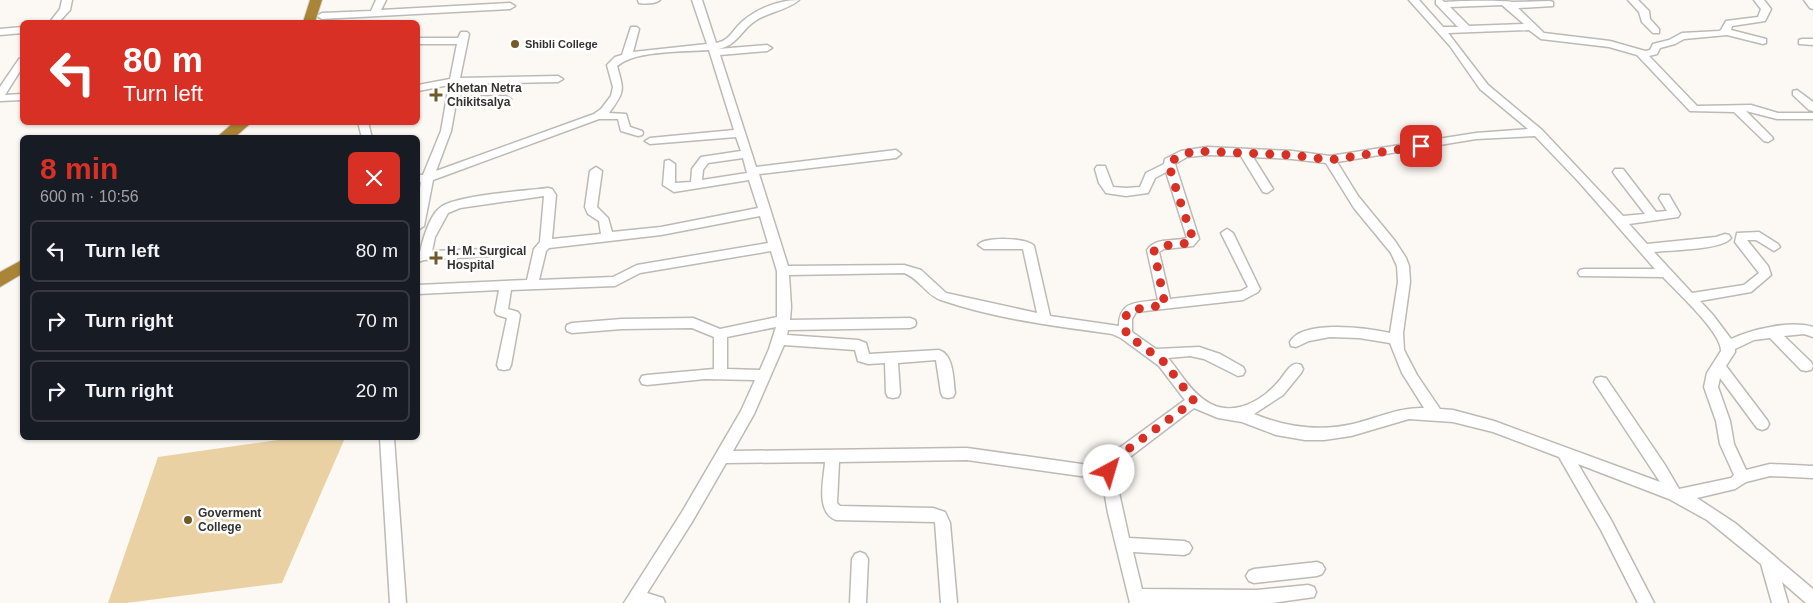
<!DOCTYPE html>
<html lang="en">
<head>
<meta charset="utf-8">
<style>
	:root { --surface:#171b24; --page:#20242c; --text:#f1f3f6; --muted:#9ea1a6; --line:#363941; --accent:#d93025 }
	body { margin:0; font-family:Helvetica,sans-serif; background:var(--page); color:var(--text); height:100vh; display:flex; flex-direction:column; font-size:19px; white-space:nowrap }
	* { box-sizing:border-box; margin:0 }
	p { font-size:16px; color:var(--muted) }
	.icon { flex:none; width:28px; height:28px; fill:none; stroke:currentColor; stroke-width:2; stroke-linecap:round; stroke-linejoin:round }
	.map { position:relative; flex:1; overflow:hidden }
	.sheet { position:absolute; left:20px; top:135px; width:400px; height:305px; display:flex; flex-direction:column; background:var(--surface); border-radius:8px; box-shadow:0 1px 4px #0004 }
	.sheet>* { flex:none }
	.hud { position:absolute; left:20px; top:20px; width:400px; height:105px; border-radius:8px; box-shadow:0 1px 4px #0004; background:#d93025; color:#fff; overflow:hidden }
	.pin { position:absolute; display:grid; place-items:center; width:42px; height:42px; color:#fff; margin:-21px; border-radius:10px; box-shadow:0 2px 8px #0006 }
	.me { position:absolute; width:55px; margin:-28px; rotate:39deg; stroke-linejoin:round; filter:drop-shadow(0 0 4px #0008) }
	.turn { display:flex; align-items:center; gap:18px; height:105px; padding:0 20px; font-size:22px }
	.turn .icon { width:65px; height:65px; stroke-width:2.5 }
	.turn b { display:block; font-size:35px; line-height:42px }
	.round { display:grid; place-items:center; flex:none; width:52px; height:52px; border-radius:8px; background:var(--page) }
	.headline { display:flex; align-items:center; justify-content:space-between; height:85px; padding:0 20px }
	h1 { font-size:30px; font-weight:600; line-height:38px; color:var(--accent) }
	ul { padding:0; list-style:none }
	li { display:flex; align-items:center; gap:15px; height:62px; margin:0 10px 8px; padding:0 10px; border:2px solid var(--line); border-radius:8px }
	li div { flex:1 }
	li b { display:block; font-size:19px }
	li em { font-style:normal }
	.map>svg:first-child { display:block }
	.green { fill:#e9d1a4 }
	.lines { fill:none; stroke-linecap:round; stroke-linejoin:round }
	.minor-casing { stroke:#bdbab6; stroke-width:3 }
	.highway-casing { stroke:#d6d6d6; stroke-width:2 }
	.minor { fill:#fff; fill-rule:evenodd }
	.highway { fill:#ab8537; fill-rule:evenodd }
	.route { stroke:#d93025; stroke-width:9; stroke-dasharray:0 16.2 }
	.poi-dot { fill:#715929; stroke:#fff; stroke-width:2 }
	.labels { text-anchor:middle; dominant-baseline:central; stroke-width:5; stroke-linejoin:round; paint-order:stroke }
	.far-poi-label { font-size:11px; font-weight:bold; fill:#343331; stroke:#fff; text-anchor:start }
	.poi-label { font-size:12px; font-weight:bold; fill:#343331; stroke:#fff; text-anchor:start }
</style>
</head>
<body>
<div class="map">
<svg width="1813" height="603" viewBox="0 0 1813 603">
	<rect width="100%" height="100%" fill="#fcf9f4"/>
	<path class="green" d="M292 438H345L282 583 126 603H108L158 457Z"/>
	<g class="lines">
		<defs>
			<path id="minor" d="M62 0H72L70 10 59 22H50L60 9Z
				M376 0H386L381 10 510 3 515 6 510 9 322 19 317 16 322 13 371 11Z
				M638 0H660C655 4 645 4 639 3Z
				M692 0H702L716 43C730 41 733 29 743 21 758 8 780 0 799 0 788 10 768 12 755 21 741 30 737 46 718 49L767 45 772 48 767 51 720 55 756 167 896 150 901 154 896 158 759 174 788 266 904 265 921 270 946 293 1037 313 1023 249H984L978 245C984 237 1027 237 1034 246L1050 316 1119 326C1119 300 1138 303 1158 300L1147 250C1156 237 1173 242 1187 238L1166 172 1155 178 1148 193 1126 196 1106 193 1099 183 1095 169 1097 166H1105L1113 187 1126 188 1140 187 1146 173 1164 164 1165 159 1181 151 1207 147 1292 151 1330 156 1476 133 1528 129 1480 89 1450 46 1409 0H1419L1443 27H1458L1436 4V0H1442L1444 2C1461 1 1498 0 1512 2L1550 1 1553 2V6L1518 8 1544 33 1610 41 1645 51 1650 50 1653 44 1669 40 1682 33 1719 31 1721 30 1726 21 1758 17 1761 9 1754 0H1764L1771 9 1765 21 1732 26 1731 30 1766 39V43L1763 44 1727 35 1684 39 1675 44 1660 48 1657 54 1649 56 1697 106 1751 105 1778 113H1813V119H1777L1746 111 1772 137 1773 139 1768 142 1764 141 1734 112 1690 111 1637 55 1609 47 1541 39 1529 30 1448 33 1488 85 1542 130 1623 216 1645 214 1615 175 1613 172 1615 169H1623L1656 212 1667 211 1659 198 1661 195H1669L1680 214 1678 217 1629 224 1647 244 1716 237 1725 234 1729 235 1731 238C1723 250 1670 250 1654 252L1692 293 1744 285 1759 273 1735 242 1737 233 1759 232 1778 244 1780 247 1774 251 1756 240H1747L1768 266 1771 275 1751 292 1700 301 1713 315 1731 339C1752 329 1791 320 1813 327V337L1804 334 1784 336 1811 362 1813 366 1811 370 1806 371 1801 370 1770 338 1754 340 1735 349V352L1726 366 1767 420 1769 424 1767 428 1762 430 1757 428 1720 378 1718 387 1730 421 1734 444 1746 470 1770 464 1813 466V478L1770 476 1746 482 1735 489 1697 498 1735 523 1813 589V603H1806L1782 582 1788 603H1772L1761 564 1707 520 1669 499 1578 464 1611 520 1654 603H1638L1601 530 1559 457 1493 432 1453 422 1409 419 1351 436 1324 440H1305L1276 435 1242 422 1218 418 1194 408 1118 466 1116 479 1129 538 1184 541 1189 543 1192 548 1189 553 1184 555 1133 552 1142 589 1257 590 1308 585 1314 587 1316 592 1314 597 1272 603H1130L1108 513 1102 479 967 460 839 462 837 503 840 506 933 508 945 512 950 523 957 603H941L935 522 836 520C815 512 824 479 825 462L726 463 692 522 647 593 663 598 665 603H624L682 512 741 411 755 380 705 379 647 385 642 384 640 380 642 376 647 375 714 369V337L692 328 622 329 572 333 567 331 566 328 567 325 572 323 622 319 693 318 720 329 777 317V271L771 251 640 273 615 286 511 290 508 309 518 312 520 315 511 365 509 369 504 370 499 369 497 365 507 318 497 315 495 312 499 290 418 294V285L527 280 534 249 540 242 544 196 460 208 448 213 435 237 432 251 486 249 490 250 492 253 490 256 424 260 418 262V253L420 252C423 239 430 214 441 207 458 195 525 191 548 188L552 189 556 195 552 239 601 234 599 221 588 214 585 207 590 171 596 167 602 171 597 207 608 218 612 232 661 227 758 208 749 180 674 192 663 185 665 161 669 160 675 164V183L691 182 692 169 701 157 741 151 736 137 650 144 645 141 650 138 734 130 709 50C684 52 636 50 617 66 624 91 625 91 609 113L626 114 630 127 642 131 643 133 642 135 638 136 621 131 618 119H599L433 180 424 226 418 230V200L421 182 418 183V175H423L441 131 449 85 418 91V85L450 79 457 44H418V38H458L461 32H467L469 34 460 78 558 76 563 79 558 82 459 84 457 97 506 96 511 99 506 102 456 103 451 131 436 171 594 114 601 109 611 96 613 87 607 65 615 57 622 55 631 27H637L639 29 633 52 707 44ZM1502 5 1524 24 1469 26 1450 7ZM1535 136 1579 182 1655 269H1584L1580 270 1578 273 1580 276 1663 277C1677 292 1722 333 1721 351L1707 373 1704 387 1716 421 1720 444 1734 475 1731 478 1679 489 1665 465 1606 378 1601 377 1596 378 1594 382 1660 482 1494 421 1453 410 1440 409 1417 375 1404 350 1403 333 1410 282 1409 266 1406 258 1395 241 1358 196 1337 162 1476 139ZM1207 155 1241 156 1263 192 1267 193 1273 189 1253 157 1292 159 1326 163 1354 208 1391 253 1397 266 1398 282 1390 333C1368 328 1302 319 1290 342L1291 346 1296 347 1309 341 1330 337 1359 338 1390 343 1402 373 1424 408C1399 407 1377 418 1353 424 1318 432 1286 427 1254 414L1283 395 1301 373 1303 369 1301 365C1297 364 1297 363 1293 365 1288 367 1283 377 1278 382 1259 404 1229 419 1203 399 1188 388 1180 372 1168 358L1190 356 1204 359 1238 376 1243 375 1245 371 1243 367 1220 354 1199 347 1156 349 1132 332V319L1136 312 1243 300 1258 292 1260 289 1233 233 1227 229 1221 233 1248 287 1241 291 1170 299 1159 252 1164 249 1193 246 1199 239 1175 164 1187 157ZM743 158 747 173 702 180 703 170 708 163ZM760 216 768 243 637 265 613 277 539 280 546 251 549 248 661 235ZM904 273C919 278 926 295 941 300 996 319 1055 326 1112 334L1121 338 1159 366 1185 400 1111 454 1106 459 1103 467 967 448 733 451 754 414 784 345 855 350 858 361 868 364 885 363 886 393 888 397 893 398 898 397 900 393 898 363 936 360 941 393 943 397 948 398 953 397 955 393C953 379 954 355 939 350L869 354 866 343 858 340 787 335 788 330 910 328 915 326 916 323 915 320 910 318 790 320 791 307 789 275ZM776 327 769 349 760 370 727 369V337Z
				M1628 0H1638L1649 11 1650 19 1659 29V33H1653L1642 22 1639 12Z
				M1804 0H1813V9L1810 8Z
				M22 27V33L0 35V29Z
				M1802 39H1813V45L1799 44V40Z
				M22 58V68L5 95 22 94V100L0 101V87L19 59Z
				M1797 90 1813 102V111L1809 110 1793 95V91Z
				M358 122H368L372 138H362Z
				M380 438H394L406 603H390Z
				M860 552 865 554 868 559 866 603H850L852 559 855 554Z
				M1317 562 1322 564 1325 569 1322 574 1317 576 1254 583 1249 581 1246 576 1249 571 1254 569Z"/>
			<path id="highway" d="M310 0H322L315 22H303Z
				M234 122H252L234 138H216Z
				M22 260V274L0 287V272Z"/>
		</defs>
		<use href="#minor" class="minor-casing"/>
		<use href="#highway" class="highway-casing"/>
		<use href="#minor" class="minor"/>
		<use href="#highway" class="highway"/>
	</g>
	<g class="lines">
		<path class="route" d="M1109 471 1111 463 1116 458 1194 401 1164 362 1126 334V316L1130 310 1165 305 1154 250 1161 246 1189 243 1193 239C1189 227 1168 168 1169 162L1185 154 1195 151 1292 155 1330 160 1421 146"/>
	</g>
	<g class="poi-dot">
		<circle cx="515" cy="44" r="5"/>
		<path d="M433.5 87.5h5v5h5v5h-5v5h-5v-5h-5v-5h5z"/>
		<path d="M433.5 250.5h5v5h5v5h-5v5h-5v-5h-5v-5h5z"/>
		<circle cx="188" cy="520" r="5"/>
	</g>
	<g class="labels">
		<g class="far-poi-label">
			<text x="525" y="44">Shibli College</text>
		</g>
		<g class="poi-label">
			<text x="447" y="88">Khetan Netra<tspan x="447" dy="14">Chikitsalya</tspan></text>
			<text x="447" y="251">H. M. Surgical<tspan x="447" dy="14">Hospital</tspan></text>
			<text x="198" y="513">Goverment<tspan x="198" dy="14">College</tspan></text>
		</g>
	</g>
</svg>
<div class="pin" style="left:1421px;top:146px;background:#d93025"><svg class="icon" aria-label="arrive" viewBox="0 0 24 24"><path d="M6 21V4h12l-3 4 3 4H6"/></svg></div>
<svg class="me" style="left:1109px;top:471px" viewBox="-20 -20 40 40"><circle r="19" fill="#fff"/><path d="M0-13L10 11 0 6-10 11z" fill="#d93025"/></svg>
<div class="hud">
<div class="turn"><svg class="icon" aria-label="left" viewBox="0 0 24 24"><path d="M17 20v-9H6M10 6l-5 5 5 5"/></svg><div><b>80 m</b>Turn left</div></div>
</div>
<section class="sheet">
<div class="headline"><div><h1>8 min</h1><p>600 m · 10:56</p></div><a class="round" style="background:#d93025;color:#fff"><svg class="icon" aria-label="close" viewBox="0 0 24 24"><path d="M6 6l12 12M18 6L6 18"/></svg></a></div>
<ul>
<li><svg class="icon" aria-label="left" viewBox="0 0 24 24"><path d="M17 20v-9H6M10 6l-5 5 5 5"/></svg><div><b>Turn left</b></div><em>80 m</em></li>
<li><svg class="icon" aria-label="right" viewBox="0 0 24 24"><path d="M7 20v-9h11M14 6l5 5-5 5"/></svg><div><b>Turn right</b></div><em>70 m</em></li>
<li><svg class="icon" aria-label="right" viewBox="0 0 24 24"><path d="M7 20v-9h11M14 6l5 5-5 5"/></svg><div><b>Turn right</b></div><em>20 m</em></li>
</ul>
</section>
</div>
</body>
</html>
